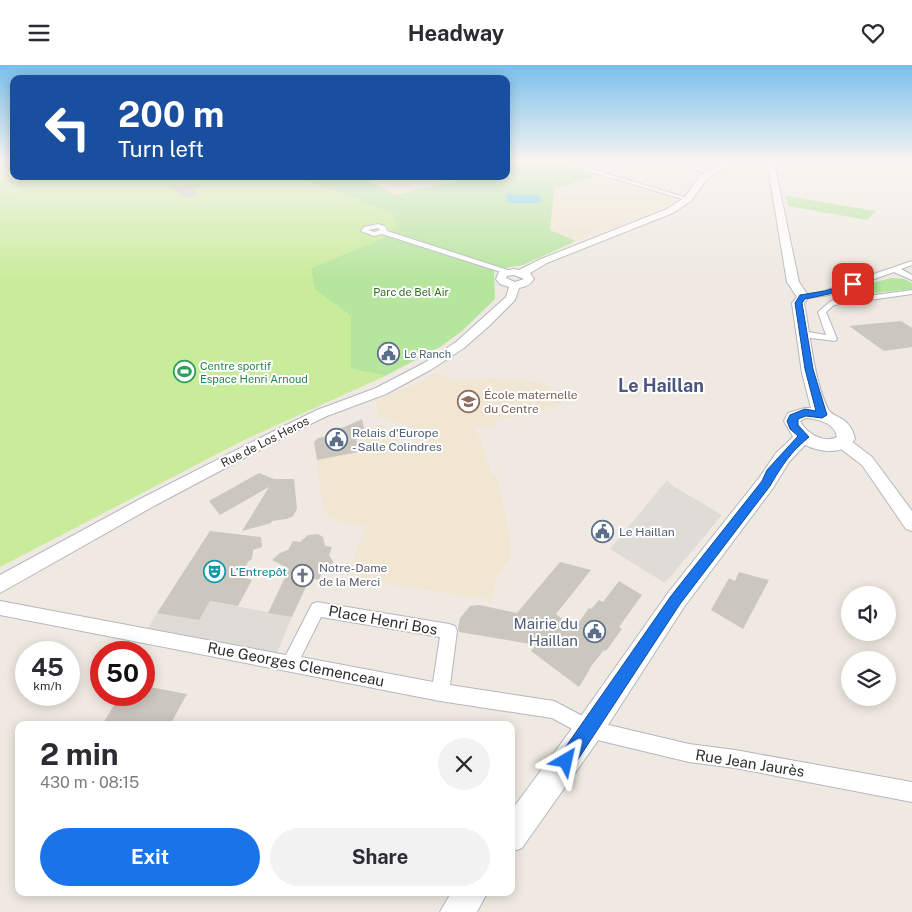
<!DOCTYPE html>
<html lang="en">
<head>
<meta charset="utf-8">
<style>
	:root { --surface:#fff; --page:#f2f2f3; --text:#2b2b33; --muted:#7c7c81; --accent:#1a73e8 }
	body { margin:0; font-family:"Public Sans",sans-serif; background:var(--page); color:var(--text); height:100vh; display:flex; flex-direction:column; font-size:19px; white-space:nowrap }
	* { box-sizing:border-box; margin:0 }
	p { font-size:16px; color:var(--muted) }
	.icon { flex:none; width:28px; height:28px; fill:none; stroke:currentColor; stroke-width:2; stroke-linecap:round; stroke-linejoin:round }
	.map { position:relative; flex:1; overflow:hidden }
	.panel { position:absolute; left:15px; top:656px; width:500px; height:175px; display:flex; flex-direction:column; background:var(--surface); border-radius:10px; box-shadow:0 2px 12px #0003 }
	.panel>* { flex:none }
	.hud { position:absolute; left:10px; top:10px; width:500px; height:105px; border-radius:10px; box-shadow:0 2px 12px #0003; background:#1a4fa0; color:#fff; overflow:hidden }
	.controls { position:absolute; left:841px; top:521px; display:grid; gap:10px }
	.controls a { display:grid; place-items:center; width:55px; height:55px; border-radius:50%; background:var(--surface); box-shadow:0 2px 12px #0003; font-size:25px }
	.speed { position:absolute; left:15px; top:576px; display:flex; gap:10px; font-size:25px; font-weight:700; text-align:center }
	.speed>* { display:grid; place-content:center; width:65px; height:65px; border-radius:50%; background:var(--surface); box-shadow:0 2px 12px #0003; line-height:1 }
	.speed small { font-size:12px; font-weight:400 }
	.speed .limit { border:8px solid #d22; background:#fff; color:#111 }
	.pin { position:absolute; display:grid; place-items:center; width:42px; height:42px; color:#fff; margin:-21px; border-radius:10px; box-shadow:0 2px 8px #0006 }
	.me { position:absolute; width:55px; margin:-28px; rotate:36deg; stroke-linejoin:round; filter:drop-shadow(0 0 4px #0008) }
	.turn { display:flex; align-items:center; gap:18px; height:105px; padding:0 25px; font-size:22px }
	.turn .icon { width:65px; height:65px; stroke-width:2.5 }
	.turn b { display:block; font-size:35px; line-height:42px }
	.round { display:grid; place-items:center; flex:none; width:52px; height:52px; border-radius:26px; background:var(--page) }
	.head { display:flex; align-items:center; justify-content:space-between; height:85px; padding:0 25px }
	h1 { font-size:30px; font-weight:700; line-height:38px }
	.action { display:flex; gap:10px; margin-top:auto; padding:10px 25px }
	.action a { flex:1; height:58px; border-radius:30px; background:var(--accent); color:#fff; font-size:20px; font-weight:700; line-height:58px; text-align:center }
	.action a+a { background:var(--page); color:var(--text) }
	header { display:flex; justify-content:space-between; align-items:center; height:65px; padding:0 25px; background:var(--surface); font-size:22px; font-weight:700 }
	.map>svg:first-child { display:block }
	.education { fill:#f0e6d1 }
	.green { fill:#b6e59e }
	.pitch { fill:#c9ec9a }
	.plaza { fill:#dfdcd8 }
	.water { fill:#75cff0 }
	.building { fill:#cbc7bf }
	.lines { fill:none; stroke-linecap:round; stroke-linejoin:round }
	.minor-casing { stroke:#b4b7c1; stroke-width:2 }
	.tertiary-casing { stroke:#b4b7c1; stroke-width:2 }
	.secondary-casing { stroke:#b4b7c1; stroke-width:2 }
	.minor { fill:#fff; fill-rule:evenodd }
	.tertiary { fill:#fff; fill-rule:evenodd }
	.secondary { fill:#fff; fill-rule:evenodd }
	.route { fill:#1a73e8; stroke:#114b97 }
	.labels { text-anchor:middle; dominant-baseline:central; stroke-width:4; stroke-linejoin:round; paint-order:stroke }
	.far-park-label { font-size:11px; fill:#2c6e1b; stroke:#fff }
	.far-service-label { font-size:11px; fill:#4e5e75; stroke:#fff; text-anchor:start }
	.far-leisure-label { font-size:11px; fill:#27864d; stroke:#fff; text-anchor:start }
	.education-label { font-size:12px; fill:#785e54; stroke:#fff; text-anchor:start }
	.service-label { font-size:12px; fill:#4e5e75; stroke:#fff; text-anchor:start }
	.street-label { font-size:12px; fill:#2e2e2e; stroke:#fff }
	.worship-label { font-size:12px; fill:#5b616d; stroke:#fff; text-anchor:start }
	.culture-label { font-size:12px; fill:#0d838f; stroke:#fff; text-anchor:start }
	.near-street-label { font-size:15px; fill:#2e2e2e; stroke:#fff }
	.near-service-label { font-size:15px; fill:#4e5e75; stroke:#fff; text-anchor:end }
	.district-label { font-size:18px; font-weight:bold; fill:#4d5680; stroke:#fff }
</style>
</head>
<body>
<header><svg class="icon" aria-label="menu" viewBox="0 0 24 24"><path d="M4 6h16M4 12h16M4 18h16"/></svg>Headway<svg class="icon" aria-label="heart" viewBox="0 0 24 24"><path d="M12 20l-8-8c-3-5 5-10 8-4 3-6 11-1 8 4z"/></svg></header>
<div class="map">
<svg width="912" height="847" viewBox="0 0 912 847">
	<rect width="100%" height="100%" fill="#efe9e1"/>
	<path class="education" d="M598 110 670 132 675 136 638 155 588 170V173L576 176 550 165 554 124Z
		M360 111H474L395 130Z
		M436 307 455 316 492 313 544 318 562 338 538 348 506 353 496 352 498 358 490 363 482 360 474 365 478 369 492 410H497L510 477 511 491 496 514 492 535 358 514 359 512 347 510 366 462 331 454 323 444 317 395 358 387 356 368 384 360 385 366H390L397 369 400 379 409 381 443 367 430 363 424 366 413 364V362L395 357V355L378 353 377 346 376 336 416 319Z"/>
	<path class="green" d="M552 96 598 110 554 124 550 165 576 176 523 200 494 205 495 234 462 266 440 282 385 311 351 304V251L314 224 311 203 336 191 360 135 296 113 301 111H360L395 130 474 111H506V100Z
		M786 131 876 146 867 155 788 141Z
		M891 213 904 214 912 218V224L856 230 848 229 847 225Z"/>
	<path class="pitch" d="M0 96H14V111H301L297 113 393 148 397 161 382 174 311 203 314 224 351 251V304L385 311 244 375 0 502Z"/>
	<path class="plaza" d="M667 415 673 421 722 450 665 518 610 484Z
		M210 536 292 552 274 595 144 570 157 548 199 554Z"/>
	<path class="water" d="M505 129 537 130 542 132 539 138H508Z"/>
	<path class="building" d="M187 120 200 129 184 133 172 123Z
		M901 256 912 263V282L884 286 849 261Z
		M362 354 364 364 356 371 358 387 317 395 314 377 318 373 335 370V366Z
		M259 408 274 414H294L297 444 293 451 287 454 272 456 271 458 242 466 269 422 220 450 209 436Z
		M210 466 261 472 262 482 253 485 252 494 248 497 240 512 252 515 238 541 210 536 199 555 157 548Z
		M318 469 323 472 325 481 332 482 329 490 333 496 332 502 322 507 319 515 310 513 292 552 268 548 289 504 272 495 280 488 288 485 293 476 300 477 308 470Z
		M560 497 591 505 556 549 574 564 589 543 591 544 599 535 603 537 619 516 642 530 619 562 622 564 606 586 604 585 589 604H590L579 622 531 586 536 580 459 567 458 563 460 553 470 541 479 540 517 548Z
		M739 507 769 515 743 564 711 545 729 513 735 516Z
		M144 621 187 629 170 660H102L120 630H144Z"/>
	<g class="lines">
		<defs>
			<path id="minor" d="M711 96H719L700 102 713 106V108L698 106 693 101Z
				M585 100H589L588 103 691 134 686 135 581 104V102Z
				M378 159 385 161 387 166 514 207 507 209 382 169 374 171 361 166 364 162ZM378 163 380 165 374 167 368 165Z
				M912 196V200L901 204 912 210V215L894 207 829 230 803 234 799 232 824 226Z
				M912 225V229L834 240 826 247 837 274 835 276 803 272 798 269 803 266 826 270 818 247 831 236Z
				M0 536 286 590 312 539 317 537 449 559 455 561 457 566 450 620 554 636 592 656 689 679 735 685 912 717V737L735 703 689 697 589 673 552 653 440 636 0 550ZM321 552 440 572 433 617 301 592Z"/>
			<path id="tertiary" d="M727 96H734L706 115 691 136 673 148 547 198 530 208 534 214C530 220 525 222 519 223L515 235 489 261 464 283 432 304 386 329 327 351 282 373 154 441 0 528V510L142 433 272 367 317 345 376 323 424 298 456 277 506 232 509 222 500 219 496 214 499 207 514 204 519 205 541 194 667 144 685 132 700 111ZM514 210 524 214 515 217 506 213 507 211Z
				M842 372 847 373 872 392 912 446V466L906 464 862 400 837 381 835 377 837 373Z"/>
			<path id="secondary" d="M767 96 774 98 799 217 809 232 804 238C811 273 813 312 828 344 833 354 850 350 855 374 844 391 820 387 805 380L789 397 773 423 684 542 599 674 522 783 511 787V746L579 654 668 528 759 413 776 388 793 372 784 356 788 348 805 343H811L802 308 792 238 797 232 787 217ZM806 353C818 354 835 358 837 372 824 379 806 368 800 356Z
				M451 828H487L477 847H440Z"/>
		</defs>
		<use href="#minor" class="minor-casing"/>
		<use href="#tertiary" class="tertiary-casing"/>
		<use href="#secondary" class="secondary-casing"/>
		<use href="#minor" class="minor"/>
		<use href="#tertiary" class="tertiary"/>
		<use href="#secondary" class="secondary"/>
	</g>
	<linearGradient id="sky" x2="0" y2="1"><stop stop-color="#7abfeb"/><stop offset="0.45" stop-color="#f8f5f2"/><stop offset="1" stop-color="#f8f5f2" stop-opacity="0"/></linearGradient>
	<rect width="912" height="214" fill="url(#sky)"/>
	<path class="route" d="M853 217 856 219 855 221 829 229 805 234 802 238 813 304 827 350 822 353 806 351 798 354V360L809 372C806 375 803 377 800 380 788 391 778 407 770 421L680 539 573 702 566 704 560 702 558 696 560 690 671 531 762 416 767 405 798 371 790 364 787 356 790 350 805 344 816 346 805 304 795 238 800 230 825 226Z"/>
	<defs>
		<symbol id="civic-ring" viewBox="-11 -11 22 22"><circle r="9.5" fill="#fff" stroke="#5c6f8a" stroke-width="1.5"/><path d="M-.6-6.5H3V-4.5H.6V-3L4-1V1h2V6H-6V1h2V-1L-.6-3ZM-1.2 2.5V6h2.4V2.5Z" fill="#5c6f8a"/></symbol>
		<symbol id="stadium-ring" viewBox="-11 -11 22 22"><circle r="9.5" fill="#fff" stroke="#2e9e5b" stroke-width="1.5"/><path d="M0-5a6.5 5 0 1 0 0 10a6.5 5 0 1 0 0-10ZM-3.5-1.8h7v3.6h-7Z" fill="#2e9e5b"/></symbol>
		<symbol id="school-ring" viewBox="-11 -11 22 22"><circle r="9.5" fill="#fff" stroke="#8d6e63" stroke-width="1.5"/><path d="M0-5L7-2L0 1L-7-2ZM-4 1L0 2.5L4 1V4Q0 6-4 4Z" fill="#8d6e63"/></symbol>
		<symbol id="theatre-ring" viewBox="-11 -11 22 22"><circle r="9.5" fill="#fff" stroke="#0f9aa8" stroke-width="1.5"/><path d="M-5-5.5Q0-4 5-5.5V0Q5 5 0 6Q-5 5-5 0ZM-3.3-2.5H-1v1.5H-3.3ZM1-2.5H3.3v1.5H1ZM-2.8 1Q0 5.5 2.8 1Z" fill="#0f9aa8"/></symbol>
		<symbol id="church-ring" viewBox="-11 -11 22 22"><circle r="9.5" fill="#fff" stroke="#6b7280" stroke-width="1.5"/><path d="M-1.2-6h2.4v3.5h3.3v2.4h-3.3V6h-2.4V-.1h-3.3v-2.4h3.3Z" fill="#6b7280"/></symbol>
	</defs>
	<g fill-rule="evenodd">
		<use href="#civic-ring" x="376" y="276" width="25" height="25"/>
		<use href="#stadium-ring" x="172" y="294" width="25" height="25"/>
		<use href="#school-ring" x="456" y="324" width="25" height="25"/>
		<use href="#civic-ring" x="324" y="362" width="25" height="25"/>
		<use href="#civic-ring" x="590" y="454" width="25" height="25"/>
		<use href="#theatre-ring" x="202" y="494" width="25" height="25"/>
		<use href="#church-ring" x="290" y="498" width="25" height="25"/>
		<use href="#civic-ring" x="582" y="554" width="25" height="25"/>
	</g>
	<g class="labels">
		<g class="far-park-label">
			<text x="411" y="227">Parc de Bel Air</text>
		</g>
		<g class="far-service-label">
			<text x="404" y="289">Le Ranch</text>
		</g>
		<g class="far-leisure-label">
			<text x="200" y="301">Centre sportif<tspan x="200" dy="13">Espace Henri Arnoud</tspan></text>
		</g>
		<g class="education-label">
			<text x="484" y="330">École maternelle<tspan x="484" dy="14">du Centre</tspan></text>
		</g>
		<g class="service-label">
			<text x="352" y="368">Relais d'Europe<tspan x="352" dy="14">- Salle Colindres</tspan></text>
			<text x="619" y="467">Le Haillan</text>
		</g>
		<g class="street-label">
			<text transform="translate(265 377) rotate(-27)">Rue de Los Heros</text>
		</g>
		<g class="worship-label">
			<text x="319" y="503">Notre-Dame<tspan x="319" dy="14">de la Merci</tspan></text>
		</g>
		<g class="culture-label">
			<text x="230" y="507">L’Entrepôt</text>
		</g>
		<g class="near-street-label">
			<text transform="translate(383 555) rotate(10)">Place Henri Bos</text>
			<text transform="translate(296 599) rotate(11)">Rue Georges Clemenceau</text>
			<text transform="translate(750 698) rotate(9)">Rue Jean Jaurès</text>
		</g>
		<g class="near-service-label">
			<text x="578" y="558">Mairie du<tspan x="578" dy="17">Haillan</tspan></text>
		</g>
		<g class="district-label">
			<text x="661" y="320">Le Haillan</text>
		</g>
	</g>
</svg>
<div class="controls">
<a><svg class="icon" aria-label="sound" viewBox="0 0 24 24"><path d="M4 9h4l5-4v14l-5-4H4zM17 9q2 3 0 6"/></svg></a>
<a><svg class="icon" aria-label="layers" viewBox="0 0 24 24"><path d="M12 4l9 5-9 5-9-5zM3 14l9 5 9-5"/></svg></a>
</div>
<div class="speed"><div>45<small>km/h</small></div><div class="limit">50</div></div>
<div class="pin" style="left:853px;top:219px;background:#d93025"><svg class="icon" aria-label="arrive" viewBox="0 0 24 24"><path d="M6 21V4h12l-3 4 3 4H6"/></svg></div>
<svg class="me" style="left:566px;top:696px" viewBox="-20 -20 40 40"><path d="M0-17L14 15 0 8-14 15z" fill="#1a73e8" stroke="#fff" stroke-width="4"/></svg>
<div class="hud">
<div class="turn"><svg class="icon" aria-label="left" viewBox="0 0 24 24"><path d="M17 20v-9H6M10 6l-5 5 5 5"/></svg><div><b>200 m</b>Turn left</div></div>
</div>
<section class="panel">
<div class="head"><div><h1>2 min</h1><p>430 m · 08:15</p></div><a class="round"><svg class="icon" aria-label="close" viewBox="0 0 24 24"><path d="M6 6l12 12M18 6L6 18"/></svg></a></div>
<div class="action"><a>Exit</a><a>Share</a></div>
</section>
</div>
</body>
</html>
